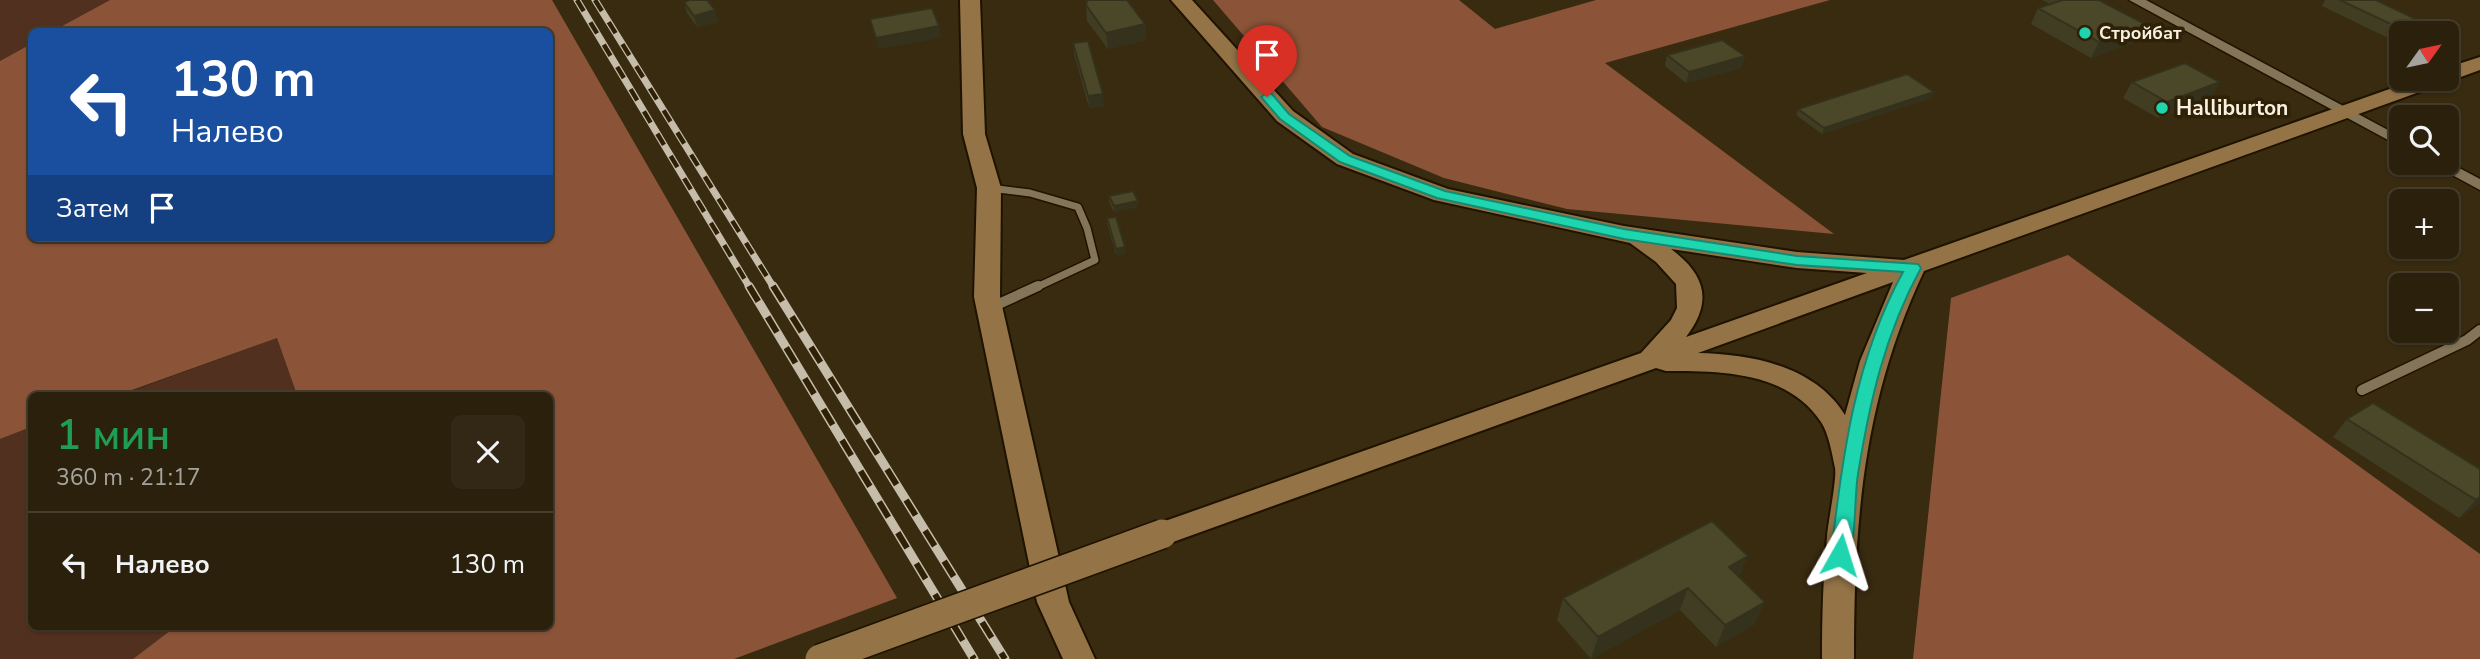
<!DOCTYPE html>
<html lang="ru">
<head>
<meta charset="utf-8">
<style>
	:root { --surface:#2a200c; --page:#322815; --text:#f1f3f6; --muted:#a5a39d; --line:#463e2d }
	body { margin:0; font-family:"Nunito Sans",sans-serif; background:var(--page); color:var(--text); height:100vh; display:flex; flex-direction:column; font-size:26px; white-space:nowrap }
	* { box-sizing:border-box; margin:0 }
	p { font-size:23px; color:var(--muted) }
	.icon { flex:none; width:38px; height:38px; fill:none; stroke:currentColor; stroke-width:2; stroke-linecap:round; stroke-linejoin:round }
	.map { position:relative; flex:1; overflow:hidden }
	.side { position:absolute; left:28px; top:392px; width:525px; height:238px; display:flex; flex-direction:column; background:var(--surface); border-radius:10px; box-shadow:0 2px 5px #0004,0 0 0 2px var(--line) }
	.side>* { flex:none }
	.banner { position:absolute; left:28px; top:28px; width:525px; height:214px; border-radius:10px; box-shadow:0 2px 5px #0004,0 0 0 2px var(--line); background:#1a4fa0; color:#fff; overflow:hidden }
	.needle { width:46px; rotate:57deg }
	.controls { position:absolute; left:2389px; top:21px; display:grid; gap:14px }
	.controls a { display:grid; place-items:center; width:70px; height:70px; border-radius:10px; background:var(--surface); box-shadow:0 2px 5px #0004,0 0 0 2px var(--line); font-size:35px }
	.pin { position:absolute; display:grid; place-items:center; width:60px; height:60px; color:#fff; margin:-72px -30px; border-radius:50% 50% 50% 0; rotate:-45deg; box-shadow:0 0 7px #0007 }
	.pin .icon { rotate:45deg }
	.me { position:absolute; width:77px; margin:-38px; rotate:6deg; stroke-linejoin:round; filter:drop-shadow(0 0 5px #0008) }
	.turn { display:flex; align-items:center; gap:24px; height:147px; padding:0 28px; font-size:32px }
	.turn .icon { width:91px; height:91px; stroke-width:2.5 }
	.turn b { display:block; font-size:49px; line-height:60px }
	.then { display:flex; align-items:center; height:66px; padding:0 28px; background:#0003; gap:14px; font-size:26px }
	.round { display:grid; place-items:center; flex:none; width:74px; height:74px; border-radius:10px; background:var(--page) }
	.overview { display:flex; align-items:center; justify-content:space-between; height:119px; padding:0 28px }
	h1 { font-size:42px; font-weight:600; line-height:52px; color:#1e9e55 }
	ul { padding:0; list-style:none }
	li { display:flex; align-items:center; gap:21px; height:105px; padding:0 28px; border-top:2px solid var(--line) }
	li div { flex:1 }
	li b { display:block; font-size:26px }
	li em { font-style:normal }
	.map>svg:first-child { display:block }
	.green { fill:#51301f }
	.forest { fill:#8b5438 }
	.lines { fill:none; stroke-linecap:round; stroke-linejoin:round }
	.lane-far1-casing { stroke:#1f1300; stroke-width:10 }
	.lane-casing { stroke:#1f1300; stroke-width:13 }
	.street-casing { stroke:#1f1300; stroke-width:3 }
	.secondary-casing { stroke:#1f1300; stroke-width:4 }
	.lane-far1 { stroke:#847558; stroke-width:7 }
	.lane { stroke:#847558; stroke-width:10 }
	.street { fill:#847558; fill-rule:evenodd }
	.secondary { fill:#947447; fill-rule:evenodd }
	.rail-far1-casing { stroke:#c6bcaa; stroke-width:7 }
	.rail-casing { stroke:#c6bcaa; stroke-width:9 }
	.rail-far1 { stroke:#2e2106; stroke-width:4.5; stroke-dasharray:13; stroke-linecap:butt }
	.rail { stroke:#2e2106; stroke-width:6; stroke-dasharray:18; stroke-linecap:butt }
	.secondary-bridge-casing { stroke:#1f1300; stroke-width:32; stroke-linecap:butt }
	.secondary-bridge { stroke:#947447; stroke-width:29 }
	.wall { fill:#403d23 }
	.shaded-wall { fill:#34321d }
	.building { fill:#4b4729; stroke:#34321d; stroke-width:2 }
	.route { fill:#1fd5b0; stroke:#148a72; stroke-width:2 }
	.poi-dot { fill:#1fd5b0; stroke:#2e2106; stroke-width:2.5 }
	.labels { text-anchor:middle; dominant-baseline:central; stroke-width:7; stroke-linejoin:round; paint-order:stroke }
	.far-poi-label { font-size:18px; font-weight:bold; fill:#f8f0e0; stroke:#2e2106; text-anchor:start }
	.poi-label { font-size:21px; font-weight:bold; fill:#f8f0e0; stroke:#2e2106; text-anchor:start }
</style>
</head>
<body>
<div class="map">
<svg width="2480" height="659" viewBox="0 0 2480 659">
	<rect width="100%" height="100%" fill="#382b10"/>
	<path class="green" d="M0 0H110L53 31 32 32 31 44 0 61Z
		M277 338 297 395 118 396Z
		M31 427 32 626 175 627 133 659H0V439Z"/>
	<path class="forest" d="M110 0H552L897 598 734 659H133L175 627 550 626V396L297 395 277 338 118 395 32 396 31 427 0 439V61L31 44 32 238H550V32L53 31Z
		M1213 0H1459L1495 29 1596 0H1830L1605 63 1834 234 1567 209 1444 178 1322 127Z
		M2068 255 2480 554V659H1913L1951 298Z"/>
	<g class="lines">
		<defs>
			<path id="lane-far1" d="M990 188 1030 193 1078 207 1087 228 1095 260 1035 288"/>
			<path id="lane" d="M992 307 1038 286
				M2362 390 2467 340 2480 330"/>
			<path id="street" d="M2129 0H2146L2401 137V147Z
				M2446 161 2480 179V190L2430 163Z"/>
			<path id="secondary" d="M960 0H980L985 134 1001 188 1000 297 1069 602 1095 659H1063L1037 602 974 297 977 188 963 134Z
				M1171 0H1192L1293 111 1353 154 1448 189 1624 226 1797 252 1904 260 2418 79H2446V68L2480 57V70L1924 271C1863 400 1854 519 1854 659H1822C1822 618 1823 577 1827 537 1828 522 1837 479 1835 468 1832 454 1829 434 1821 422 1788 371 1719 371 1666 371L1656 368 1173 542 1162 546 1151 542 1147 534 1151 526 1641 353 1671 320 1677 308 1676 284 1656 262 1630 243 1434 200 1337 164 1277 121ZM1671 249 1797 268 1867 273 1686 337C1713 302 1706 275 1671 249ZM1893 282 1860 361 1845 415C1815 366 1751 354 1698 353Z"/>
		</defs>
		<use href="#lane-far1" class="lane-far1-casing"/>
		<use href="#lane" class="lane-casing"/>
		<use href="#street" class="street-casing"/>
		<use href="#secondary" class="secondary-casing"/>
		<use href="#lane-far1" class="lane-far1"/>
		<use href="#lane" class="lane"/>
		<use href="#street" class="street"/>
		<use href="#secondary" class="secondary"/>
		<defs>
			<path id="rail-far1" d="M577 0 750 288
				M595 0 774 288"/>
			<path id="rail" d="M749 286 974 659
				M773 286 1005 659"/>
		</defs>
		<use href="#rail-far1" class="rail-far1-casing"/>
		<use href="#rail" class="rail-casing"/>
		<use href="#rail-far1" class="rail-far1"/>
		<use href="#rail" class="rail"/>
		<defs>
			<path id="secondary-bridge" d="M820 659 1162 534"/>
		</defs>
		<use href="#secondary-bridge" class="secondary-bridge-casing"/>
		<use href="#secondary-bridge" class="secondary-bridge"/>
	</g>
	<path class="wall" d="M2042 0H2099L2147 25 2139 41 2091 58 2031 24 2038 8 2050 4Z
		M2325 0H2376L2420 21 2413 32 2409 33H2401V36L2392 40 2322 6Z
		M684 2 718 22 697 27 687 13Z
		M1086 5 1145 24 1146 40 1108 49 1087 21Z
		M1073 43 1104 106 1089 108 1074 54Z
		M1667 55 1745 56 1741 68 1686 83 1665 66Z
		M2132 82H2220L2211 99 2158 118 2123 98Z
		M1931 98 1822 134 1796 115 1798 109Z
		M1109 196 1138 201V207L1114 212 1109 202Z
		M1107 218 1125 254 1116 255 1107 224Z
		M2347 419 2480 469V503L2459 518 2333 437Z
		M1740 577 1755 624 1716 647 1680 610 1591 659 1557 620 1563 598Z"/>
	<path class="shaded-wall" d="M715 10 718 22 697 27 694 16Z
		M2420 21 2413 32 2409 33H2401V36L2392 40 2399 28Z
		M1145 24 1146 40 1108 49 1106 33Z
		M2147 25 2139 41 2091 58 2099 42Z
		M939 26 941 38 878 49 876 38Z
		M1745 56 1741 68 1686 83 1689 72Z
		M2220 82 2211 99 2158 118 2167 102Z
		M1934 92 1931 98 1822 134 1824 128Z
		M1103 94 1104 106 1089 108 1088 96Z
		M1138 201V207L1114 212V206Z
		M1125 247V254L1116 255V249Z
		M2480 497V503L2459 518 2476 500Z
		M1748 556 1739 578 1729 567Z
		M1688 588 1680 610 1591 659 1598 637Z
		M1765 602 1755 624 1716 647 1725 625Z"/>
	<path class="building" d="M690 0H707L715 10 694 16 684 2Z
		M1087 0H1127L1145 24 1106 33 1086 5Z
		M2063 0H2099L2147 25 2099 42 2038 8Z
		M2340 0H2376L2420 21 2399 28Z
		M932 8 939 26 876 38 870 19Z
		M1722 40 1745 56 1689 72 1667 55Z
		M1088 41 1103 94 1088 96 1073 43Z
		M2185 63 2220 82 2167 102 2132 82Z
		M1907 74 1934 92 1824 128 1798 109Z
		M1133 191 1138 201 1114 206 1109 196Z
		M1116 217 1125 247 1116 249 1107 218Z
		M2373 403 2480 469V497L2476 500 2347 419Z
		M1712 521 1748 556 1729 567 1765 602 1725 625 1688 588 1598 637 1563 598Z"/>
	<path class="route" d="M1267 93 1272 94 1289 114 1350 156 1445 191 1624 229 1797 256 1918 264 1921 268C1885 334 1870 400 1858 474 1854 498 1857 539 1847 560L1840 562 1833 560 1831 555C1842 457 1855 359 1903 272L1797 265 1624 239 1437 198 1340 162 1280 119 1261 97Z"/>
	<g class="poi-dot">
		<circle cx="2085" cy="33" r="7"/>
		<circle cx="2162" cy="108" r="7"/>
	</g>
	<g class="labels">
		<g class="far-poi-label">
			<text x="2099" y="33">Стройбат</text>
		</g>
		<g class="poi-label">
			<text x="2176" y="108">Halliburton</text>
		</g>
	</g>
</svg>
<div class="controls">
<a><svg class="needle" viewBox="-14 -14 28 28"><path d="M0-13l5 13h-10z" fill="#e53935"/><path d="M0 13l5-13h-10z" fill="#a5a39d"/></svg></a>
<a><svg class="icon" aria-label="search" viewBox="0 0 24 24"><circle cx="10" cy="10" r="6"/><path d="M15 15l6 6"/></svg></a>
<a>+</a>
<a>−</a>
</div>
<div class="pin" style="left:1267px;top:97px;background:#d93025"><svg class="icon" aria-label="arrive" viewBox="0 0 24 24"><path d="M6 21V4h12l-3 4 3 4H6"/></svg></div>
<svg class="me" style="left:1840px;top:555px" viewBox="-20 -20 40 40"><path d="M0-17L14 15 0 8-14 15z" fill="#1fd5b0" stroke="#fff" stroke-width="4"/></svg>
<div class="banner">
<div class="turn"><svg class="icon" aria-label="left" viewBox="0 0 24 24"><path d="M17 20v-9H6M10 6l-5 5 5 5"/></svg><div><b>130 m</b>Налево</div></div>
<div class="then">Затем<svg class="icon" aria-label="arrive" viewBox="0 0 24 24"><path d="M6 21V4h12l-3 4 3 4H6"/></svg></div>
</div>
<section class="side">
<div class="overview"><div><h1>1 мин</h1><p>360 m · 21:17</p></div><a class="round"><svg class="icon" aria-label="close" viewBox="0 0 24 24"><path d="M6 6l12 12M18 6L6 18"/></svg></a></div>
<ul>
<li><svg class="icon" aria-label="left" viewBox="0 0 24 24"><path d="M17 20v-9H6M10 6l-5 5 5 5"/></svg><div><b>Налево</b></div><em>130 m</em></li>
</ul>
</section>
</div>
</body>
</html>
